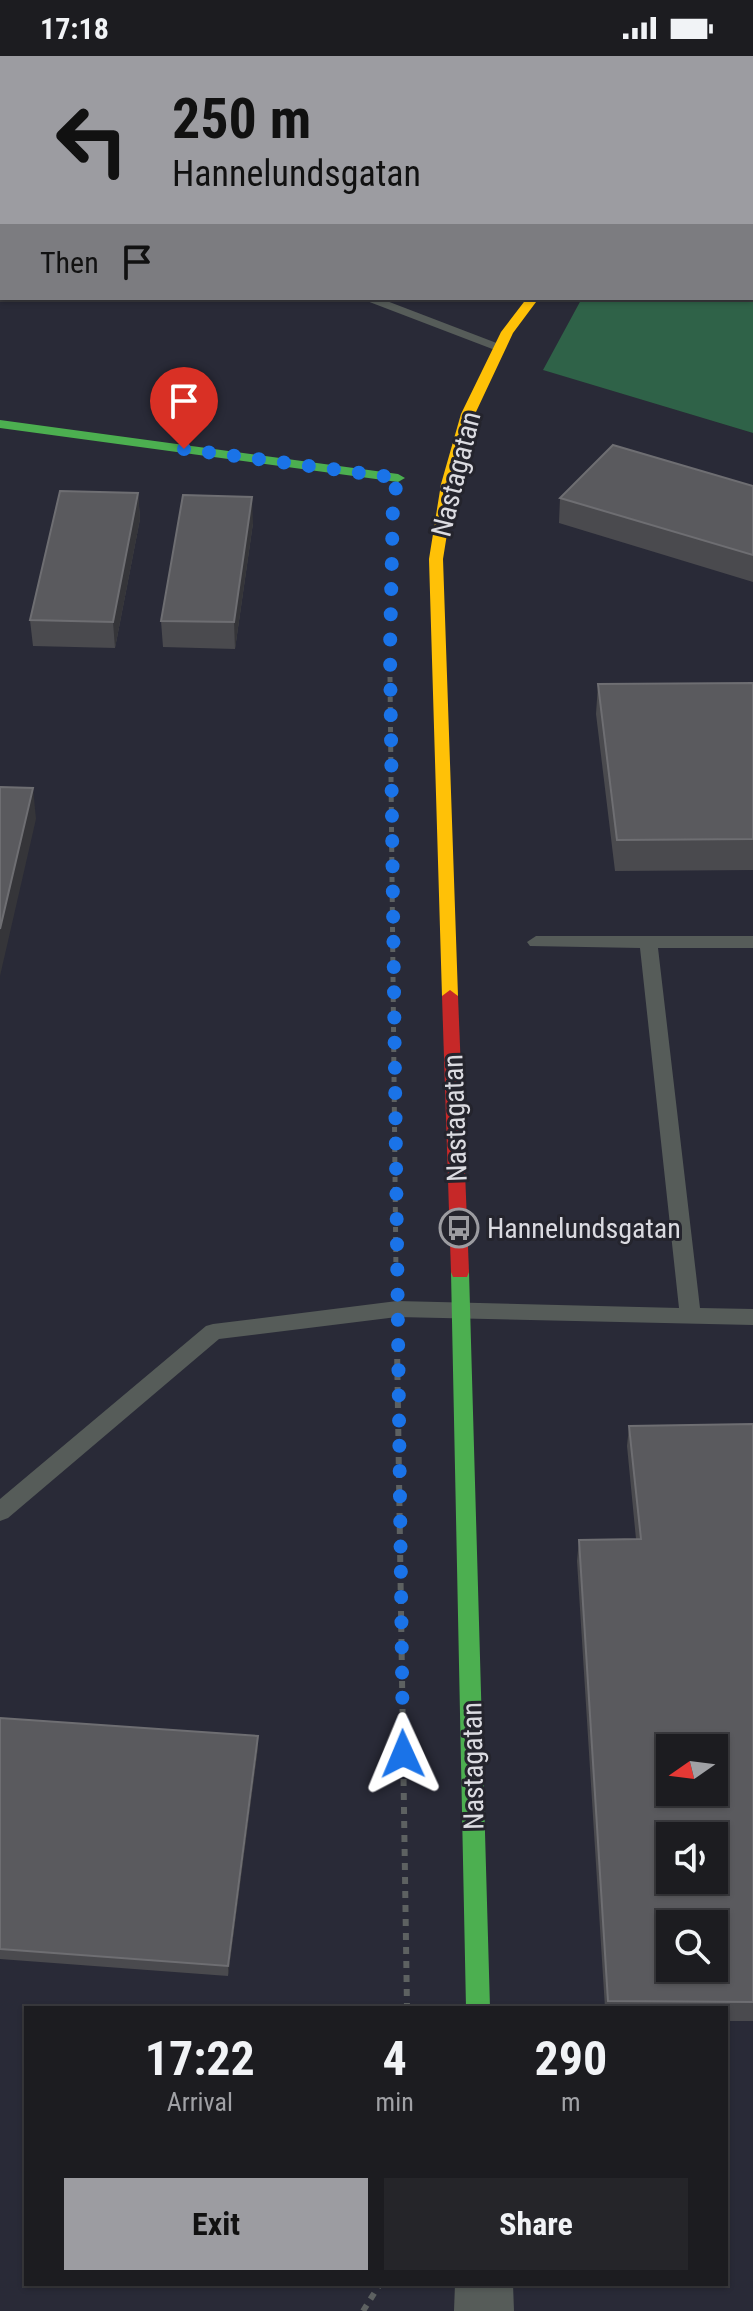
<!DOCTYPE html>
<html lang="en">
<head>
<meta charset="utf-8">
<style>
	:root { --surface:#1c1c20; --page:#252529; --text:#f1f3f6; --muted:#a0a1a5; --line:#3a3a3e; --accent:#9c9ca1 }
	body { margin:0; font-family:"Roboto Condensed",sans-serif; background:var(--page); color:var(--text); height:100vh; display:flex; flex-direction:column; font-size:30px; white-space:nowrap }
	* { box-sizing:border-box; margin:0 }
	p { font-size:26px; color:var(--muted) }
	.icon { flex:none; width:44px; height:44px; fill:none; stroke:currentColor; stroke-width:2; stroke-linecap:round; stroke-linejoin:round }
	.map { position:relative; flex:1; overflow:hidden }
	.panel { position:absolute; left:24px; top:1950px; width:704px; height:280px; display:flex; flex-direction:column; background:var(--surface); border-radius:0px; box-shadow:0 2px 6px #0004,0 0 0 2px var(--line) }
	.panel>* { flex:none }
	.top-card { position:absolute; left:0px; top:0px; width:754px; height:244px; box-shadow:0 2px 6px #0004,0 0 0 2px var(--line); background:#9c9ca1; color:#111; overflow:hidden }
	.needle { width:52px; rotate:256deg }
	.fabs { position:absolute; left:656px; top:1678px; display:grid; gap:16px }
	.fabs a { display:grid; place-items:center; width:72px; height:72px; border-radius:0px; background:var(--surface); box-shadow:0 2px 6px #0004,0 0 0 2px var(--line); font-size:40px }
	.pin { position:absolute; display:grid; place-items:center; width:68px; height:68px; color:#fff; margin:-82px -34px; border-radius:50% 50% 50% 0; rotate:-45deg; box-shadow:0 0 8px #0007 }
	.pin .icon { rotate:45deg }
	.me { position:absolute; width:88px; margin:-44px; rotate:359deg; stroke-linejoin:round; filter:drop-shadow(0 0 6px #0008) }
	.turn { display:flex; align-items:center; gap:28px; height:168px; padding:0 40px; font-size:36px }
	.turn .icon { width:104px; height:104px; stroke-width:2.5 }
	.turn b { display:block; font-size:56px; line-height:68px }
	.then { display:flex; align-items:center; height:76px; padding:0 40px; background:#0003; gap:16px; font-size:30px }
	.eta { display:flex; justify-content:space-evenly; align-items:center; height:136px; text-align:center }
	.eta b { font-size:48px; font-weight:700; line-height:56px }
	.primary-button { display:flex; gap:16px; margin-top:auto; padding:16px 40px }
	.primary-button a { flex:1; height:92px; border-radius:0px; background:var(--accent); color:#111; font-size:32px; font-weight:700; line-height:92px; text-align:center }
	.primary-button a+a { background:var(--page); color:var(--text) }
	.status { display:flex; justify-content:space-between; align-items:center; height:56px; padding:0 40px; background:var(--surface); direction:ltr }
	.status svg { height:22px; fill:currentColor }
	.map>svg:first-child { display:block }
	.built { fill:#292a37; fill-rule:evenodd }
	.forest { fill:#2f6248 }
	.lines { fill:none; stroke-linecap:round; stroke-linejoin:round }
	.path-far1 { stroke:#5d6161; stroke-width:5; stroke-dasharray:5 5; stroke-linecap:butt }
	.path { stroke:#5d6161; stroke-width:6; stroke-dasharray:7 7; stroke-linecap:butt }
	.lane { fill:#565c59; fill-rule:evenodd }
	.street { fill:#565c59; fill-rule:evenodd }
	.fast { fill:#4caf50; fill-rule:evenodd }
	.slow { fill:#ffc107; fill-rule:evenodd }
	.jam { fill:#c62828; fill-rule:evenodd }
	.wall { fill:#4a4a4e }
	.shaded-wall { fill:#353539 }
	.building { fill:#5a5a5e; stroke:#6e6e72; stroke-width:2; fill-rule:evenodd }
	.route { stroke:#1a73e8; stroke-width:14; stroke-dasharray:0 25.2 }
	.labels { text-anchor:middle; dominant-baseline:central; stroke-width:6; stroke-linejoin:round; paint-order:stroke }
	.street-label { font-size:28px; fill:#dbdbe1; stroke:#24242d }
	.poi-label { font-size:28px; fill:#dbdbe1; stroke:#24242d; text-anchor:start }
</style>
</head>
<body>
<div class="status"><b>17:18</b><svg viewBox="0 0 49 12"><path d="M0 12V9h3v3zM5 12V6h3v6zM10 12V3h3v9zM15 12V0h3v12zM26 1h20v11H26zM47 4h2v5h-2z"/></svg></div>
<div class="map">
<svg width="753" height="2255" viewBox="0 0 753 2255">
	<rect width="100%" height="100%" fill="#26262b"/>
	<path class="built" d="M0 0H662L2 2V242H582L544 314 753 377V2255H0ZM670 1692H714V1736H670ZM670 1780H714V1824H670ZM670 1868H714V1912H670ZM26 1952H726V2228H26Z"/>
	<path class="forest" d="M753 153V377L543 314 582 242H752Z"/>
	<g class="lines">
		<path class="path-far1" d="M390 621 396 1219"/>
		<path class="path" d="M397 1289 407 1952
			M363 2255 380 2228"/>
		<path class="lane" d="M237 0H252L236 2Z
			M0 61 2 62V70L0 69Z
			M359 242H379L507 291 495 294Z
			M536 880H753V892H658L700 1252 753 1253V1269L397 1261 219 1283 8 1462 0 1465V1443L206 1270 213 1268 397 1245 679 1252 640 892 530 890 527 886Z"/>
		<path class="street" d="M340 0H367L368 2H341Z
			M752 115H753V131H752Z
			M455 2228H513L514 2255H454Z"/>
		<path class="fast" d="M0 364 398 418 405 422 398 426 0 372Z
			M460 1209 467 1211 469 1216 490 1952H466L451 1216 453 1211Z"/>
		<path class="slow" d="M527 242H539L513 277 475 358 455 428 443 503 458 940 450 946 442 940 429 503 441 428 461 358 501 276Z"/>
		<path class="jam" d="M450 934 458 940 469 1216 467 1221H453L451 1216 442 940Z"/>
	</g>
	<path class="wall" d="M753 430V526L559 467 560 442Z
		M138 437 140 463 115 592 33 590 30 564Z
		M253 467 235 593 163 591 161 565Z
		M753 627V814L615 815 596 658 598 628Z
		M753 1368V1965H726V1952H605L577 1505 579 1484 636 1483 627 1390 629 1370Z
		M0 1662 258 1680V1691L228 1920 0 1903Z"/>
	<path class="shaded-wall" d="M3 0H36L32 2H2V19L0 20V1Z
		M141 0H181L177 2H138Z
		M138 437 140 463 115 592 113 566Z
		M252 441 253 467 235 593 234 566Z
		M33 732 36 763 0 920V873Z
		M258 1680V1691L228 1920V1910Z"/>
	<path class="building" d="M50 0H141L138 2H46Z
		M268 0H284L291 2H264Z
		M613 389 753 430V499L560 442Z
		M60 435 138 437 113 566 30 564Z
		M183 439 252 441 234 566 161 565Z
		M753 627V783L617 784 598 628Z
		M0 731 33 732 0 873Z
		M753 1368V1946L608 1945 579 1484 641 1483 629 1370ZM670 1692H714V1736H670ZM670 1780H714V1824H670ZM670 1868H714V1912H670Z
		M0 1662 258 1680 228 1910 0 1893Z"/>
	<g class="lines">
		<path class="route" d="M184 393 398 422 393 445 390 594 403 1698"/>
	</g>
	<defs>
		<symbol id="bus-ring" viewBox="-11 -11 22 22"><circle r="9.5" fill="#24242d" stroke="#9c9ca1" stroke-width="1.5"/><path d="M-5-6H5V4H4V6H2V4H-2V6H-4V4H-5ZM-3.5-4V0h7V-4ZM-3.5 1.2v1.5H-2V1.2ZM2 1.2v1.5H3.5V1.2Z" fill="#9c9ca1"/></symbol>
	</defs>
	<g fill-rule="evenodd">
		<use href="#bus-ring" x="437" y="1150" width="44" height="44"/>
	</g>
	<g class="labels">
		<g class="street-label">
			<text transform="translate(456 418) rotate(-76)">Nastagatan</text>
			<text transform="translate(455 1062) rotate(-92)">Nastagatan</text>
			<text transform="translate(473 1710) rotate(-91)">Nastagatan</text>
		</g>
		<g class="poi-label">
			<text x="487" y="1172">Hannelundsgatan</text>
		</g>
	</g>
</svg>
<div class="fabs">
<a><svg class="needle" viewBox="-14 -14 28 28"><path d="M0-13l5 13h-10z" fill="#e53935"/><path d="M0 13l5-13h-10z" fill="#a0a1a5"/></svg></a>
<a><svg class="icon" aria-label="sound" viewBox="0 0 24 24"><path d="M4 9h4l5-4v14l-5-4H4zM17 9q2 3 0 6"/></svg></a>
<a><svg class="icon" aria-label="search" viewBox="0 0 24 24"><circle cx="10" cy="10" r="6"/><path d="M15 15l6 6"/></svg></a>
</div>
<div class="pin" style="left:184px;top:393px;background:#d93025"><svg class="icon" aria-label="arrive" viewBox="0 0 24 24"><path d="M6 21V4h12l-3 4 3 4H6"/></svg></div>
<svg class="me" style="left:403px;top:1698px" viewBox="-20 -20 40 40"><path d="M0-17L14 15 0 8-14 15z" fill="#1a73e8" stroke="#fff" stroke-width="4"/></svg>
<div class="top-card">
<div class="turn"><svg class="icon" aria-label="left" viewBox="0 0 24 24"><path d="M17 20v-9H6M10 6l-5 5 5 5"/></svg><div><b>250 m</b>Hannelundsgatan</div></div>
<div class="then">Then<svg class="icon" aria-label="arrive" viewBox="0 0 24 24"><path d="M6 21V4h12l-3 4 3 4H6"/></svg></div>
</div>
<section class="panel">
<div class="eta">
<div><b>17:22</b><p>Arrival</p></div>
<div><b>4</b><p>min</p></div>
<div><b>290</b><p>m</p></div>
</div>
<div class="primary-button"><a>Exit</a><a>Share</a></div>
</section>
</div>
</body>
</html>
